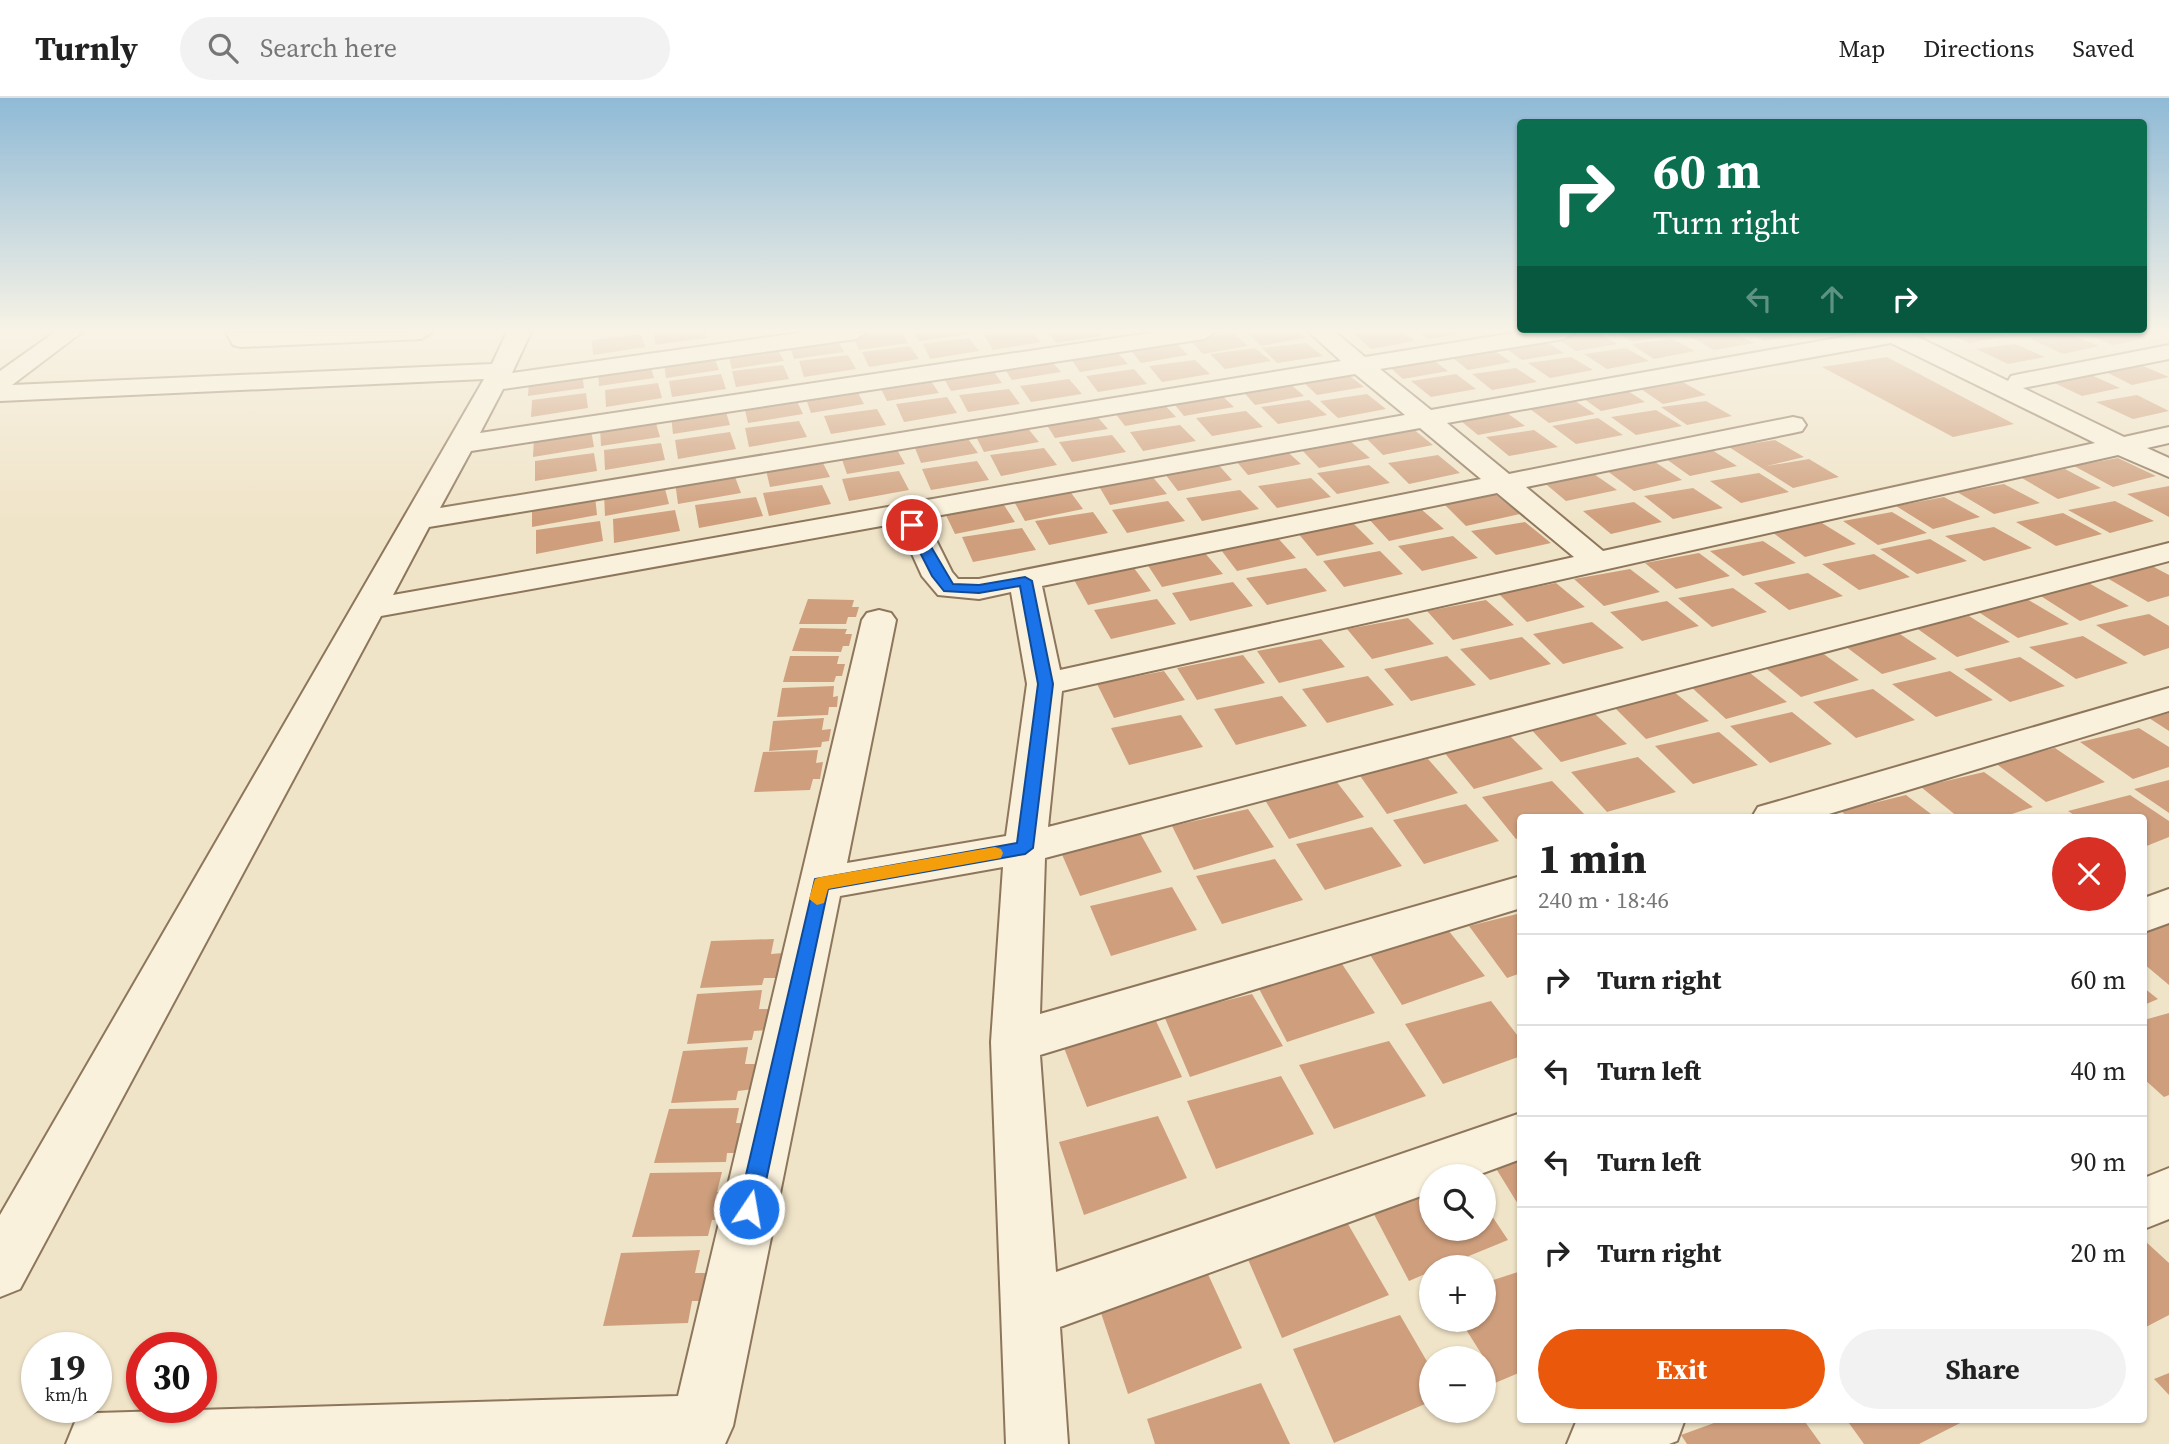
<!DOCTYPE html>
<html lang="en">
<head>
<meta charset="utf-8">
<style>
	:root { --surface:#fff; --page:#f2f2f2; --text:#222; --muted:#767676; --line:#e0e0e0; --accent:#ea580c }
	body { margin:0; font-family:"Source Serif 4",serif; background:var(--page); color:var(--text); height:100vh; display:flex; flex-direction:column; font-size:26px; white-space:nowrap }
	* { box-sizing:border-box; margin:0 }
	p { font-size:23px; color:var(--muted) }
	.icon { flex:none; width:38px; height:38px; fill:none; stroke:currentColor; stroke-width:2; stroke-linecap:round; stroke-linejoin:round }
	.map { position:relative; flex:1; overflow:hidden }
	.sheet { position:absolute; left:1517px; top:716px; width:630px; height:609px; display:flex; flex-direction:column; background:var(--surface); border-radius:7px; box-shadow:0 2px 5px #0004 }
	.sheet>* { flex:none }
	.hud { position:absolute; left:1517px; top:21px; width:630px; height:214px; border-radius:7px; box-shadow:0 2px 5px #0004; background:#0b6e4f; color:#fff; overflow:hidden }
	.fabs { position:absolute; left:1419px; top:1066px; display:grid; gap:14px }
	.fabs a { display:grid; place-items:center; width:77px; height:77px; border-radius:50%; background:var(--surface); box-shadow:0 2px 5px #0004; font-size:35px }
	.speed { position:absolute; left:21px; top:1234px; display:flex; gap:14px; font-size:35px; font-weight:700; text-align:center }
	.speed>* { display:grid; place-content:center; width:91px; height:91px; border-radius:50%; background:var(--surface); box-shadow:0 2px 5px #0004; line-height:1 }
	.speed small { font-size:18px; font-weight:400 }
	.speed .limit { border:10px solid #d22; background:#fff; color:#111 }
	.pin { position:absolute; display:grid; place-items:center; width:60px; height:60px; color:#fff; margin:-30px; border:4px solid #fff; border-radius:50%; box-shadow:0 2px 7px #0007 }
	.me { position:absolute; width:77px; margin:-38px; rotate:12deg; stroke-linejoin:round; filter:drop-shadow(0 0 5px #0008) }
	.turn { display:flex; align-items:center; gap:24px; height:147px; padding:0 21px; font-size:32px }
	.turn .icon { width:91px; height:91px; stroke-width:2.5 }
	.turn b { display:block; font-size:49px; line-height:60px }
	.lanes { display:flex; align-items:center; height:66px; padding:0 21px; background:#0003; justify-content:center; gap:35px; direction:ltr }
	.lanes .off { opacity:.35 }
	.round { display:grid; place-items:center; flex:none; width:74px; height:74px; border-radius:37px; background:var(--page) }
	.headline { display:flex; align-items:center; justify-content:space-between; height:119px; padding:0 21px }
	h1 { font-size:42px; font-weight:700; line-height:52px }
	.primary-button { display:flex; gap:14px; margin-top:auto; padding:14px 21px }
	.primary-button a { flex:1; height:80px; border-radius:42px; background:var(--accent); color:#fff; font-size:28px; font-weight:700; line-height:80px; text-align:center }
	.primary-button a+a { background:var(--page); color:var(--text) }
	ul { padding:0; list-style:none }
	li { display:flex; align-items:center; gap:21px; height:91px; padding:0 21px; border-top:2px solid var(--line) }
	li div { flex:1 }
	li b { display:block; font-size:26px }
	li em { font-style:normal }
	header { display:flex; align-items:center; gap:42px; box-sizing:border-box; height:98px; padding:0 35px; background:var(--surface); border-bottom:2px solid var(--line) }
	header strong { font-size:33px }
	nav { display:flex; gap:38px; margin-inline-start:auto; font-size:24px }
	.search { width:490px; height:63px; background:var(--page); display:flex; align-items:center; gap:18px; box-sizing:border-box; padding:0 24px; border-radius:38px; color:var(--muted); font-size:26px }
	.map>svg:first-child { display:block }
	.building { fill:#cf9f7d }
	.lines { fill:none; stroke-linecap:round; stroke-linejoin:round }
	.street-casing { stroke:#8d765c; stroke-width:4 }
	.street { fill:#faf1dc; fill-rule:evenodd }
	.route { fill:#1a73e8; stroke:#114b97; stroke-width:2 }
	.slow { fill:#f59e0b }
</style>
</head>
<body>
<header>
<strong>Turnly</strong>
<div class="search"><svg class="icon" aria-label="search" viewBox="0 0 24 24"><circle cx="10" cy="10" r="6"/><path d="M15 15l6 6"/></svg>Search here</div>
<nav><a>Map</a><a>Directions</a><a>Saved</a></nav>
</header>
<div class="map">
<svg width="2169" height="1346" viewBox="0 0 2169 1346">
	<rect width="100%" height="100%" fill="#f0e4c8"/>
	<path class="building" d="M654 234H704L706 240 655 247Z
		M882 234H901L908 245 859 252 853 238Z
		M914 234H968V236L919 243Z
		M1009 234H1032L1041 244 993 252 984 237Z
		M1048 234H1098L1102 238 1056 245Z
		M1247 234H1298L1305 240 1261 248Z
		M1371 234H1402L1415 243 1371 251 1354 236Z
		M1419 234H1459V236L1428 241Z
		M1598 234 1617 246 1576 253 1555 239Z
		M1616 234H1667L1672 237 1632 244Z
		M1717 234H1733L1754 245 1714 252 1689 238Z
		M1748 234H1805V236L1764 243Z
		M1946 234H1997L2005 238 1969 245Z
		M2083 234H2133L2147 240 2112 247Z
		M1234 235 1248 248 1203 256 1189 241Z
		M641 236 645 249 593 257 592 242Z
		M2068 236 2099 248 2063 256 2031 241Z
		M969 240 979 253 930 261 923 246Z
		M837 241 844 254 794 261 789 246Z
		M1672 241 1695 253 1654 261 1631 246Z
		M1543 242 1564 255 1522 262 1501 247Z
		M1175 244 1188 257 1141 265 1129 250Z
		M1306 245 1323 258 1277 265 1262 250Z
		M2015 246 2045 259 2008 266 1976 251Z
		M910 248 919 261 869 269 862 254Z
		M777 250 784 263 732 271 728 256Z
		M1255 250 1271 263 1225 271 1210 256Z
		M1491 250 1511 264 1468 272 1448 256Z
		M1626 250 1649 263 1607 271 1584 256Z
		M1115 252 1128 266 1080 274 1069 258Z
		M848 257 856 271 804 279 799 263Z
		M714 259 719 272 666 280 664 265Z
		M1429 259 1448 273 1403 281 1385 265Z
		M1571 259 1593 272 1550 280 1528 265Z
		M1887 259 2014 326 1953 339 1822 269Z
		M1049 260 1061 274 1012 282 1002 267Z
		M1195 262 1210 276 1162 284 1149 268Z
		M2136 265 2169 279 2132 287 2098 270Z
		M650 266 654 280 599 288 598 272Z
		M783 267 789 281 736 289 732 273Z
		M991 270 1002 285 951 293 942 277Z
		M1516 270 1537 284 1492 292 1472 276Z
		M1134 271 1147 286 1098 294 1086 278Z
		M1346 275 1364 289 1317 297 1300 281Z
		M2087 275 2120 290 2082 298 2048 282Z
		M582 276 584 290 528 298 529 282Z
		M721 276 726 291 672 299 669 283Z
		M1456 276 1476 291 1431 299 1411 283Z
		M929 280 939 295 887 303 879 287Z
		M1069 281 1082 296 1031 304 1020 288Z
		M1287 283 1304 298 1255 307 1240 290Z
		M1681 283 1706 297 1663 306 1638 289Z
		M658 285 662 300 606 309 605 292Z
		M1622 289 1645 304 1601 313 1577 296Z
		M856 291 864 306 811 315 805 298Z
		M1009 291 1020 306 968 314 959 297Z
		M1218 294 1234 309 1184 318 1170 301Z
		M586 295 588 310 531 319 532 302Z
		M1367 296 1386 311 1338 320 1320 303Z
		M2137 297 2169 313 2133 321 2096 304Z
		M947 299 957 315 904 324 896 306Z
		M796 301 803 316 748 325 744 308Z
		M1572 301 1595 316 1549 325 1526 308Z
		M1309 302 1327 317 1278 326 1261 309Z
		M1161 303 1176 319 1125 328 1111 310Z
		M1706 303 1732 318 1687 327 1661 309Z
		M725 311 730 327 673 336 671 318Z
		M877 311 886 327 831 336 824 318Z
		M1503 312 1525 328 1478 337 1456 319Z
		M1656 312 1682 328 1636 337 1611 319Z
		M1246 313 1263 329 1212 338 1196 320Z
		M1094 315 1108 331 1055 340 1043 321Z
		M1598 320 1623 337 1576 346 1552 328Z
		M655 322 660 339 601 348 600 329Z
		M799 323 807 339 749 349 745 330Z
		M1180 327 1196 343 1143 353 1130 334Z
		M1026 328 1039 344 984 354 974 335Z
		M1412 330 1433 347 1383 357 1363 337Z
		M591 332 594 349 533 359 534 339Z
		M1534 332 1558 349 1509 358 1486 339Z
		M730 334 736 351 678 361 675 342Z
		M1112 337 1126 354 1072 364 1059 344Z
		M966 338 978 355 921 365 913 345Z
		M1775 342 1804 359 1767 368 1809 361 1839 379 1793 390 1729 349Z
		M1350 343 1370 360 1319 370 1300 350Z
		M661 345 665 362 605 372 604 352Z
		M895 348 905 366 847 376 840 356Z
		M1282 349 1301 366 1248 377 1231 357Z
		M1044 350 1057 367 1001 378 990 357Z
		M1709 350 1737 368 1690 378 1662 358Z
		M594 355 597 373 535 383V363Z
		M1438 357 1460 375 1409 386 1388 365Z
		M2118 360 2156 378 2113 389 2074 368Z
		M821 361 830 379 770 389 765 368Z
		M977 363 989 382 931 392 922 371Z
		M1216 364 1232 382 1178 393 1162 372Z
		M1655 364 1682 382 1634 393 1606 372Z
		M1369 367 1390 385 1337 396 1317 375Z
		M2065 371 2101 390 2058 401 2020 379Z
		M899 373 909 392 849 403 842 381Z
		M1591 374 1617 392 1566 403 1541 382Z
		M1759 375 1789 394 1741 405 1710 383Z
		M734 376 741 395 678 406 675 384Z
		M1151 377 1167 396 1110 407 1097 385Z
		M1311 380 1331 399 1277 410 1258 388Z
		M2004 386 2040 405 1994 416 1957 394Z
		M664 387 669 406 605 418 604 395Z
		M822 387 831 406 769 418 763 395Z
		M2169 388V419L2127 396Z
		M1693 390 1723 410 1673 421 1644 398Z
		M1069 392 1083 411 1025 423 1012 400Z
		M1240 392 1259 411 1202 423 1186 400Z
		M1495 396 1520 416 1466 428 1443 405Z
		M595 398 597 417 532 429V406Z
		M756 399 763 418 699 430 695 407Z
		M1944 399 1980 419 1933 431 1896 408Z
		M1168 403 1185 423 1127 435 1112 412Z
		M2115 403 2154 423 2110 435 2068 412Z
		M1002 404 1015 424 955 436 944 413Z
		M1634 404 1662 424 1611 436 1583 413Z
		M1421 411 1444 431 1389 443 1367 419Z
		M675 412 680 433 614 445 613 421Z
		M1093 414 1108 435 1049 447 1035 423Z
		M1892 414 1927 435 1878 447 1843 423Z
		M2063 415 2102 436 2056 448 2016 424Z
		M600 423 603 443 536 456V432Z
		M1352 424 1374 446 1317 458 1297 434Z
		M1525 424 1551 445 1496 457 1471 433Z
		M1822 425 1856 446 1805 459 1772 434Z
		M1994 429 2032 450 1984 463 1945 438Z
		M1022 430 1036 452 973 464 962 439Z
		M1276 438 1296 460 1237 473 1218 448Z
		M1453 438 1478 460 1422 473 1398 448Z
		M1930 441 1967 463 1917 476 1880 451Z
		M1763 443 1796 465 1743 478 1710 453Z
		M1380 453 1403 476 1344 489 1323 463Z
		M1204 454 1223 476 1162 489 1145 463Z
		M1699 455 1730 478 1676 491 1645 465Z
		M1874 456 1910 479 1859 492 1822 466Z
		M2152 468 2169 477V498L2148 504 2102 477Z
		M1134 470 1151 493 1088 507 1073 480Z
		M1306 470 1327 493 1267 507 1246 480Z
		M1630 471 1660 494 1604 508 1574 481Z
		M1808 475 1843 498 1789 512 1754 485Z
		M1233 484 1253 508 1190 523 1172 495Z
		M2087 484 2129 508 2080 523 2036 495Z
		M1556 485 1585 509 1527 524 1499 496Z
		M1733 490 1767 514 1712 529 1678 500Z
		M808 501 854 502 852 509H859L856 519H848L846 526H799Z
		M1157 501 1176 526 1111 541 1094 512Z
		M2027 501 2069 526 2018 540 1974 511Z
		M1486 502 1514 527 1453 542 1427 513Z
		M1667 503 1699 528 1642 543 1610 514Z
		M2149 516 2169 528V550L2144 558 2096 527Z
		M1969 518 2010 544 1957 559 1915 529Z
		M1408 520 1434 546 1372 561 1347 531Z
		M1592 524 1624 550 1563 566 1533 536Z
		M800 530 847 531 845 536H852L849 548H843L841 554 792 553Z
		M1897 534 1937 561 1882 576 1841 545Z
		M2083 538 2128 565 2076 581 2029 549Z
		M1522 539 1551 566 1490 582 1460 551Z
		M1321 541 1345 569 1279 585 1257 553Z
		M1821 554 1859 582 1801 599 1762 567Z
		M1243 557 1265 585 1197 602 1177 570Z
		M790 558H839L837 566H845L842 578H836L834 584H783Z
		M1447 558 1476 587 1411 603 1384 571Z
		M2020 559 2065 588 2010 604 1964 571Z
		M1164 573 1185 602 1114 620 1097 586Z
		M1950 573 1993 602 1936 619 1892 586Z
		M1750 575 1787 604 1726 621 1689 587Z
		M1368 578 1394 607 1327 625 1302 591Z
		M834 588 833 599 838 598 837 609H829L828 617 777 619 782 590Z
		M1873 591 1915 622 1856 640 1813 604Z
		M1673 593 1709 623 1646 641 1611 606Z
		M1282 598 1307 628 1236 647 1214 611Z
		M1593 614 1627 646 1561 664 1528 628Z
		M1792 614 1832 646 1770 665 1730 628Z
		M2169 615V633L2149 620Z
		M1181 617 1203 649 1129 667 1111 630Z
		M824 620 822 632 831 631 829 643 822 644 821 649 769 653 773 623Z
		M2139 630 2169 649V669L2133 681 2080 644Z
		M1719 634 1758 667 1693 686 1655 648Z
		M1510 638 1543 671 1474 691 1443 653Z
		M2055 650 2105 684 2046 704 1994 664Z
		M818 652 816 665 823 664 820 681H813L810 692 754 694 763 654Z
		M1638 659 1676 694 1607 714 1571 674Z
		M1428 661 1458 695 1387 716 1358 675Z
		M1984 674 2033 709 2003 719H1958L1921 689Z
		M2169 682V715L2134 691Z
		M1336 683 1364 719 1289 741 1263 699Z
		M1552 683 1587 719H1521V739L1516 741 1482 699Z
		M1906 697 1935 719H1848L1841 713Z
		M2130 697 2169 723V739L2144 749V719H2077L2068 713Z
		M1466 706 1499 743 1424 766 1393 722Z
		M1248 711 1274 749 1194 772 1172 728Z
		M1372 729 1402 768 1325 792 1296 746Z
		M1140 735 1162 774 1080 798 1060 752Z
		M1275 761 1303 802 1222 826 1196 778Z
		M1172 789 1197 832 1111 858 1090 808Z
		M1521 815V875L1507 880 1469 828Z
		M2169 819V887L2144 866V826Z
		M1448 832 1485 878 1402 907 1367 852Z
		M774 841 771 856 783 855 778 880H764L762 887 700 890 711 843Z
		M1342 866 1375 915 1287 944 1257 887Z
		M2144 890 2158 901 2144 907Z
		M762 892 759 911H770L767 932 754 933 752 942 687 946 697 896Z
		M1252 896 1283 948 1190 979 1164 918Z
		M1491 903 1521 942V958L1443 986 1405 926Z
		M2169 915V997L2164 999 2144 981V922Z
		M1156 923 1182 979 1087 1009 1064 950Z
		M1389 943 1426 998 1334 1031 1299 967Z
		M748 949 745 966H759L754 991 738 993 736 1002 671 1005 683 953Z
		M1281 978 1314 1036 1216 1071 1187 1003Z
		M739 1010 736 1025H746L740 1055H727L726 1064 654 1065 669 1011Z
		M1158 1018 1187 1080 1084 1117 1059 1044Z
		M1521 1055V1111L1492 1064Z
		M722 1074 717 1094H731L725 1121 712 1122 708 1138 632 1139 650 1075Z
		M1432 1086V1130H1484V1106L1508 1142 1442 1169H1432V1173L1409 1183 1368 1105Z
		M1348 1126 1389 1197 1282 1240 1246 1157Z
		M2144 1142 2169 1165V1217L2144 1230Z
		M700 1152 695 1175H708L702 1203H692L688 1225 603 1228 621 1155Z
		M1521 1173V1274L1495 1285 1484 1260 1460 1222H1484V1185Z
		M1207 1174 1242 1250 1128 1296 1098 1206Z
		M1400 1217 1432 1272V1303L1334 1345 1293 1251Z
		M2169 1275V1297L2154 1281Z
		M1261 1285 1290 1346H1155L1147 1321Z
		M1725 1321H1803L1821 1346H1687L1681 1337Z
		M1846 1321H1968L1919 1346H1864Z"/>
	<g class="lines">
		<defs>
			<path id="street" d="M55 234H82L12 287 492 266 507 234H531L512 275 805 234H867L856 241 503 291 480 335 1156 234H1215L1204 241 471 353 440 410 1341 263 1309 234H1335L1365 259 1520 234H1575L1564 241 1380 271 1431 312 1871 234H1922L1918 239 2008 283 2011 278 2020 276 2169 247V261L2023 290 2124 339 2169 329V345L2147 350 2169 360V379L2118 357 1062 593 1048 729 2169 445V463L1045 760 1040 916 1521 778V810L1040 957 1056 1174 1521 1015V1061L1475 1078H1432V1094L1060 1229 1068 1346H1006L991 944 1003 769 840 798 733 1328 725 1346H66L75 1324 97 1315 678 1298 862 522 867 515 879 512 891 515 896 522 847 765 1006 738 1027 586 1011 494 979 501 938 497 922 478 898 425 381 518 20 1191 0 1199V1117L484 281 0 303V273ZM1891 245 2095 345 1603 453 1526 389 1793 335 1802 333 1806 327 1802 321 1793 319 1509 376 1447 325ZM1355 276 1405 317 393 497 429 429ZM1420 330 1481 381 979 481H958L952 474 925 420ZM1497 395 1574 459 1060 572 1042 488Z
				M226 234 250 235 432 234 421 241 241 249 233 247Z
				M2169 590V613L1819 719H1752L1758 709Z
				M2169 791V825L2144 834V800Z
				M2169 1070V1121L2144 1131V1080Z
				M1583 1321H1685L1677 1343 1669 1346H1567L1576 1324Z"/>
		</defs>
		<use href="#street" class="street-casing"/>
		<use href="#street" class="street"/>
	</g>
	<linearGradient id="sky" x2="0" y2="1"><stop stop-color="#8fbad6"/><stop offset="0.55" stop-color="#f8f3e6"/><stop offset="1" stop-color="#f8f3e6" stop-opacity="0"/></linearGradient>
	<rect width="2169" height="423" fill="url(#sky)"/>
	<path class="route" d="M908 425H917L953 486 979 487 1025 479 1032 483 1053 586 1033 750 1025 756 828 791 760 1111 757 1119 749 1122 741 1119 738 1111 815 781 1017 745 1038 586 1020 488 979 495 944 493 932 478 906 427Z"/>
	<path class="slow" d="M995 749 1001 751 1003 755 1001 760 828 791 824 805 817 807 809 801 815 781 821 779Z"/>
</svg>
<div class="fabs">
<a><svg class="icon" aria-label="search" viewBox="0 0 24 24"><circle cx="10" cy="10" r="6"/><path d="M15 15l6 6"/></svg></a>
<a>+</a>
<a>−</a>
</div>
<div class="speed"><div>19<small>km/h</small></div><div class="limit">30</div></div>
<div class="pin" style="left:912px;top:427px;background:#d93025"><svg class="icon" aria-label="arrive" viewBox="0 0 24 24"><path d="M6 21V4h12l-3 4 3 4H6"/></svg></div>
<svg class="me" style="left:749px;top:1111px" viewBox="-20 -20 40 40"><circle r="17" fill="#1a73e8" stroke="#fff" stroke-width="3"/><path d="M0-11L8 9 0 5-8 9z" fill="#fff"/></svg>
<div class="hud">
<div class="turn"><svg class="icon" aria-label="right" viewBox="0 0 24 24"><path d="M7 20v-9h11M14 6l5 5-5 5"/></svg><div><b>60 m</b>Turn right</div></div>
<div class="lanes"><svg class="icon off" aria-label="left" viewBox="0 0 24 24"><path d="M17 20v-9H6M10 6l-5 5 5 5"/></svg><svg class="icon off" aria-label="ahead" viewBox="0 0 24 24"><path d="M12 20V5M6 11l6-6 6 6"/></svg><svg class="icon" aria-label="right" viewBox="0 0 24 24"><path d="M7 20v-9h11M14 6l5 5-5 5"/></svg></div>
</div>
<section class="sheet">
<div class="headline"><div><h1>1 min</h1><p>240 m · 18:46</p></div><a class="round" style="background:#d93025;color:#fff"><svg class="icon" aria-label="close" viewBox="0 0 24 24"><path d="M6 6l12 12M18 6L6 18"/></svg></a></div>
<ul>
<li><svg class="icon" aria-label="right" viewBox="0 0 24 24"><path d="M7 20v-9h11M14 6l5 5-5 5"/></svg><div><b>Turn right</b></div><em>60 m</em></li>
<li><svg class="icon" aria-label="left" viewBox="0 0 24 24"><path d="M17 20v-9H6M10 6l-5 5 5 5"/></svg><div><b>Turn left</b></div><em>40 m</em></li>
<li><svg class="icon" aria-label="left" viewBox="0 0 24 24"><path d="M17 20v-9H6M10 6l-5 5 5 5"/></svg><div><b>Turn left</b></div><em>90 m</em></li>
<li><svg class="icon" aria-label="right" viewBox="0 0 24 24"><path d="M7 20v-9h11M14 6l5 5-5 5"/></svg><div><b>Turn right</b></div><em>20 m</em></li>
</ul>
<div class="primary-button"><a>Exit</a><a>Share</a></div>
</section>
</div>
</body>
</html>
